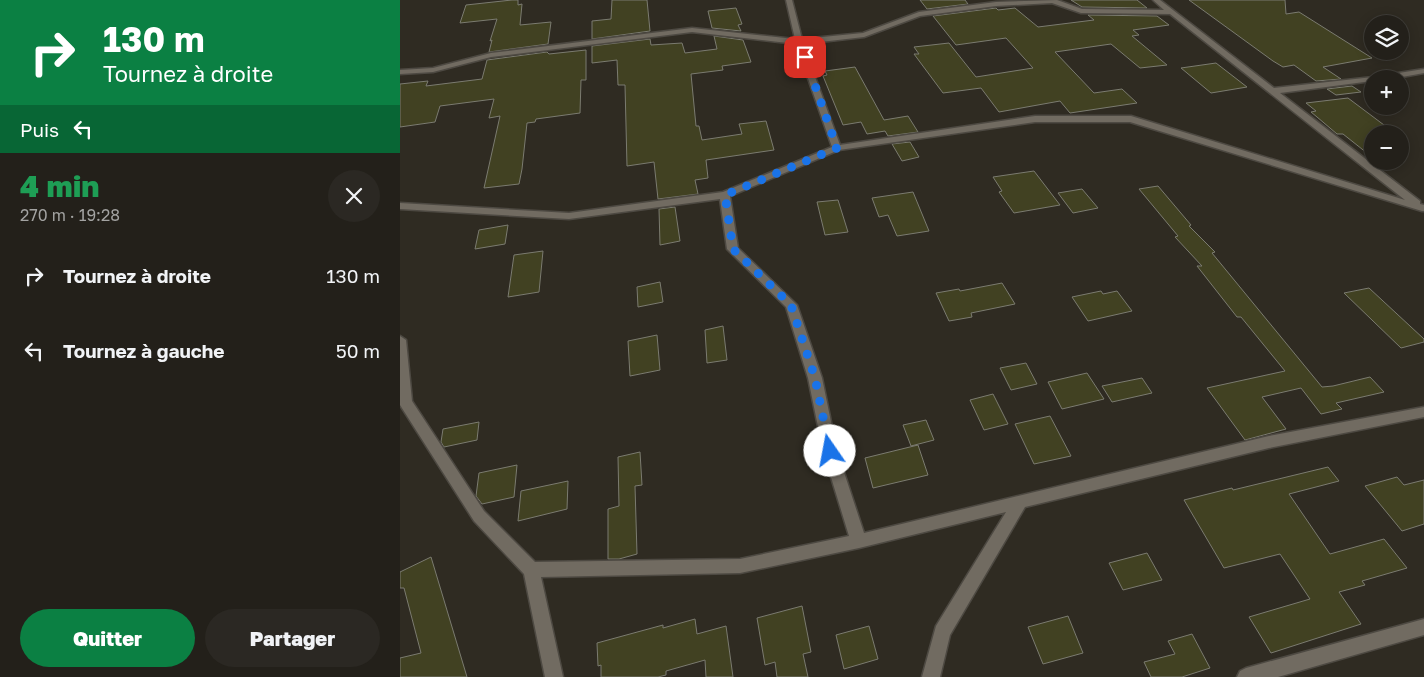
<!DOCTYPE html>
<html lang="fr">
<head>
<meta charset="utf-8">
<style>
	:root { --surface:#23201a; --page:#2b2823; --text:#f1f3f6; --muted:#a3a3a2; --line:#403e39; --accent:#0b8043 }
	body { margin:0; font-family:"Golos Text",sans-serif; background:var(--page); color:var(--text); height:100vh; display:flex; flex-direction:column; font-size:19px; white-space:nowrap }
	* { box-sizing:border-box; margin:0 }
	p { font-size:16px; color:var(--muted) }
	.icon { flex:none; width:28px; height:28px; fill:none; stroke:currentColor; stroke-width:2; stroke-linecap:round; stroke-linejoin:round }
	.map { position:relative; flex:1; overflow:hidden }
	.drawer { display:flex; flex-direction:column; background:var(--surface); width:400px }
	.drawer>* { flex:none }
	.banner { background:#0b8043; color:#fff; overflow:hidden }
	.fabs { position:absolute; left:964px; top:15px; display:grid; gap:10px }
	.fabs a { display:grid; place-items:center; width:45px; height:45px; border-radius:50%; background:var(--surface); box-shadow:0 2px 12px #0003,0 0 0 1px var(--line); font-size:25px }
	.pin { position:absolute; display:grid; place-items:center; width:42px; height:42px; color:#fff; margin:-21px; border-radius:10px; box-shadow:0 2px 8px #0006 }
	.me { position:absolute; width:55px; margin:-28px; rotate:348deg; stroke-linejoin:round; filter:drop-shadow(0 0 4px #0008) }
	.turn { display:flex; align-items:center; gap:18px; height:105px; padding:0 20px; font-size:22px }
	.turn .icon { width:65px; height:65px; stroke-width:2.5 }
	.turn b { display:block; font-size:35px; line-height:42px }
	.then { display:flex; align-items:center; height:48px; padding:0 20px; background:#0003; gap:10px; font-size:19px }
	.round { display:grid; place-items:center; flex:none; width:52px; height:52px; border-radius:26px; background:var(--page) }
	.headline { display:flex; align-items:center; justify-content:space-between; height:85px; padding:0 20px }
	h1 { font-size:30px; font-weight:800; line-height:38px; color:#1e9e55 }
	.action { display:flex; gap:10px; margin-top:auto; padding:10px 20px }
	.action a { flex:1; height:58px; border-radius:30px; background:var(--accent); color:#fff; font-size:20px; font-weight:800; line-height:58px; text-align:center }
	.action a+a { background:var(--page); color:var(--text) }
	ul { padding:0; list-style:none }
	li { display:flex; align-items:center; gap:15px; height:75px; padding:0 20px }
	li div { flex:1 }
	li b { display:block; font-size:19px }
	li em { font-style:normal }
	main { display:flex; flex:1; min-height:0 }
	.map>svg:first-child { display:block }
	.building { fill:#414122; stroke:#7b7b70 }
	.lines { fill:none; stroke-linecap:round; stroke-linejoin:round }
	.minor-casing { stroke:#4d4942; stroke-width:3 }
	.minor { fill:#716b61; fill-rule:evenodd }
	.route { stroke:#1a73e8; stroke-width:9; stroke-dasharray:0 16.2 }
</style>
</head>
<body>
<main>
<section class="drawer">
<div class="banner">
<div class="turn"><svg class="icon" aria-label="right" viewBox="0 0 24 24"><path d="M7 20v-9h11M14 6l5 5-5 5"/></svg><div><b>130 m</b>Tournez à droite</div></div>
<div class="then">Puis<svg class="icon" aria-label="left" viewBox="0 0 24 24"><path d="M17 20v-9H6M10 6l-5 5 5 5"/></svg></div>
</div>
<div class="headline"><div><h1>4 min</h1><p>270 m · 19:28</p></div><a class="round"><svg class="icon" aria-label="close" viewBox="0 0 24 24"><path d="M6 6l12 12M18 6L6 18"/></svg></a></div>
<ul>
<li><svg class="icon" aria-label="right" viewBox="0 0 24 24"><path d="M7 20v-9h11M14 6l5 5-5 5"/></svg><div><b>Tournez à droite</b></div><em>130 m</em></li>
<li><svg class="icon" aria-label="left" viewBox="0 0 24 24"><path d="M17 20v-9H6M10 6l-5 5 5 5"/></svg><div><b>Tournez à gauche</b></div><em>50 m</em></li>
</ul>
<div class="action"><a>Quitter</a><a>Partager</a></div>
</section>
<div class="map">
<svg width="1024" height="677" viewBox="0 0 1024 677">
	<rect width="100%" height="100%" fill="#2f2b22"/>
	<path class="building" d="M112 0H118V5L122 4 120 25 151 22 148 44 89 52 92 40 90 41 97 19 60 23 66 5Z
		M212 0H247L250 31 192 39V21L211 19Z
		M520 0H565L568 4 527 9Z
		M671 0H737L747 8 682 7Z
		M789 0H885L886 14 899 12 972 58 923 67 941 79 916 81 894 65 883 67 873 61Z
		M336 8 342 24 338 25 341 31 312 28 308 11Z
		M596 8 598 10 615 8 638 27 694 20 688 15 757 16 769 25 733 30 739 35 732 36 767 65 740 68 711 44 655 52 694 93 722 89 737 103 670 113 660 101 599 112 581 88 543 93 514 54H519L514 47 549 43 576 77 633 68 606 38 556 45 533 16Z
		M314 36 343 40 351 62 322 66 323 70 291 74 296 126H299L302 140 342 134 339 124 366 121 374 150 306 160 308 178 295 180 298 194 258 199 254 162 227 166 225 85H218L217 60 192 63V46L250 39 251 45 282 43 285 53 317 49Z
		M186 50V80H181L180 113 136 119 135 122 127 123 122 169 119 184 84 188 100 116 89 118 94 99 40 106 35 122 0 127V84L28 81 26 86 82 79 87 60 147 52 149 54Z
		M816 63 847 87 811 93 781 68Z
		M455 67 484 120 508 116 518 132 488 136 485 131 467 134 461 122 443 125 423 76 427 75 425 71Z
		M952 86 961 92 936 95 927 89Z
		M948 98 996 134H972V157L943 134H937L917 117 911 112 916 111 906 103Z
		M510 142 519 157 502 161 492 144Z
		M634 171 660 205 614 213 599 192 602 191 593 177Z
		M758 186 791 225 789 226 815 252 812 253 922 387 933 386 970 377 984 392 936 403 942 409 921 414 901 388 862 397 886 429 845 440 807 388 885 371 841 317H837L797 266H802L775 237 778 236 739 189Z
		M682 189 698 208 673 213 658 193Z
		M513 192 529 231 497 236 488 215 479 217 472 198Z
		M438 200 448 232 425 235 417 202Z
		M275 207 280 241 260 245 259 209Z
		M108 225 105 244 75 249 79 230Z
		M143 251 139 292 108 297 114 255Z
		M260 282 263 302 238 307 237 287Z
		M602 283 615 304 571 313 572 317 549 321 536 293 559 289 560 291Z
		M969 288 1024 339V342L1001 348 944 293Z
		M701 291 703 294 717 291 732 311 688 321 672 297Z
		M323 326 327 360 307 363 305 330Z
		M257 335 260 370 230 376 228 341Z
		M626 363 637 384 611 390 600 368Z
		M687 373 704 399 662 409 648 382Z
		M742 378 752 393 712 402 702 386Z
		M593 394 608 424 584 430 570 400Z
		M650 416 671 456 634 464 615 424Z
		M526 420 534 440 511 446 503 425Z
		M79 422 77 440 44 447 41 442 43 429Z
		M518 445 528 475 473 488 465 458Z
		M240 452 242 485 235 486 237 554 219 559H208V509L219 506 218 457Z
		M117 465 114 497 82 504 76 496 79 473Z
		M928 467 939 481 889 494 930 554 984 539 1007 568 962 581 965 585 939 592 961 624 871 653 849 617 910 599 880 554 824 568 784 500 832 488 833 490Z
		M997 477 1004 485 1024 480V524L1002 531 965 486Z
		M168 481 167 509 118 521 121 491Z
		M747 553 762 580 723 590 709 563Z
		M31 557 67 677H0V658L21 653 4 588H0V572Z
		M402 606 411 652 403 654 408 677H377L375 662 365 665 357 618Z
		M668 616 683 653 643 664 628 627Z
		M295 619 297 634 326 626 333 677H306L305 660 266 671V675L258 677H201V665L198 666 197 643 263 625V628Z
		M469 626 478 659 444 669 436 635Z
		M792 634 810 668 782 677H751L744 662 775 654 768 641Z"/>
	<g class="lines">
		<defs>
			<path id="minor" d="M386 0H392L402 39 463 33 519 12 596 2 657 0 682 9 764 10 753 0H760L874 88 973 77 1024 69V73L991 79H972V81L880 93 1020 201V204L1024 205V211H1022L730 122H635L439 150 330 196 338 248 397 305 422 378 437 451 464 533 869 436 1024 407V417L869 448 625 507 550 635 540 677H522L536 626 606 512 459 548 340 573 141 577 163 677H145L124 574 74 521 0 405V336L6 340 12 401 84 511 135 562 340 559 449 536 423 451 408 378 386 307 327 249 320 199 169 219 0 209V203L169 213 323 192 432 147 396 44 292 32 91 57 33 72 0 74V70L33 68 91 53 292 28 395 39ZM652 3 681 13 770 14 1005 200 731 116H635L440 145 403 44 464 37 520 16 596 6Z
				M1024 619V635L878 677H837L840 671 846 668Z"/>
		</defs>
		<use href="#minor" class="minor-casing"/>
		<use href="#minor" class="minor"/>
	</g>
	<g class="lines">
		<path class="route" d="M405 57 437 148 325 195 333 249 391 305 415 378 430 451"/>
	</g>
</svg>
<div class="fabs">
<a><svg class="icon" aria-label="layers" viewBox="0 0 24 24"><path d="M12 4l9 5-9 5-9-5zM3 14l9 5 9-5"/></svg></a>
<a>+</a>
<a>−</a>
</div>
<div class="pin" style="left:405px;top:57px;background:#d93025"><svg class="icon" aria-label="arrive" viewBox="0 0 24 24"><path d="M6 21V4h12l-3 4 3 4H6"/></svg></div>
<svg class="me" style="left:430px;top:451px" viewBox="-20 -20 40 40"><circle r="19" fill="#fff"/><path d="M0-13L10 11 0 6-10 11z" fill="#1a73e8"/></svg>
</div>
</main>
</body>
</html>
